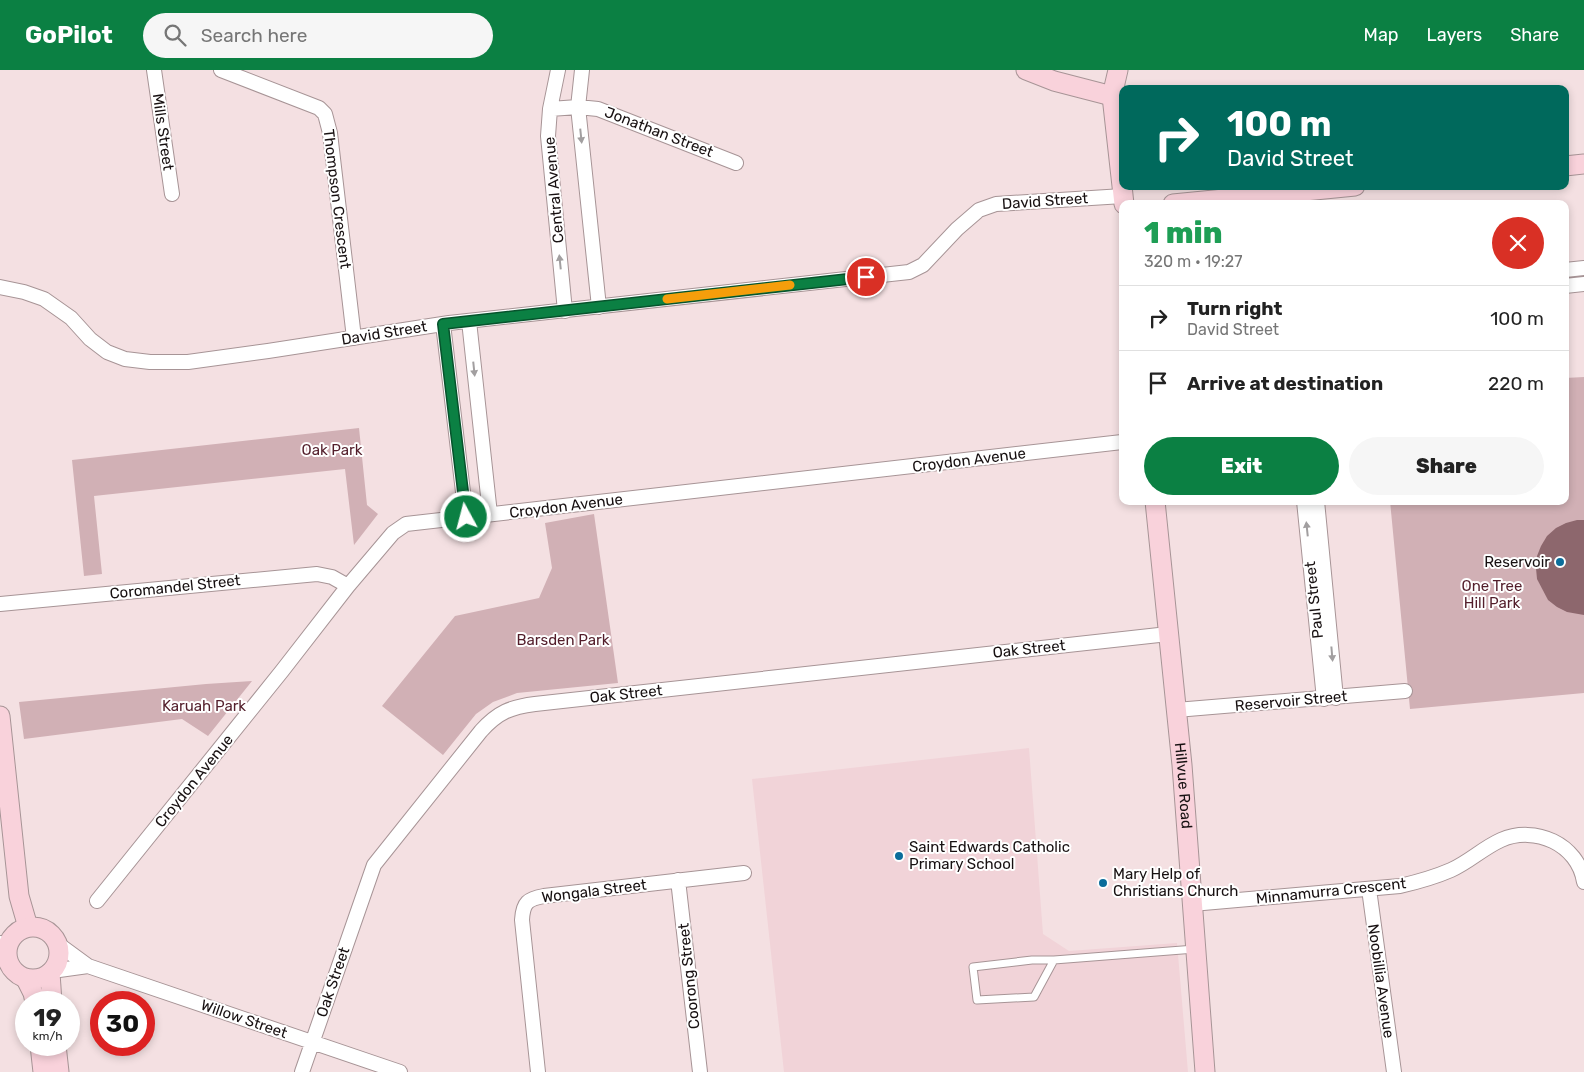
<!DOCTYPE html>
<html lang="en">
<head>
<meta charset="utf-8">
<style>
	:root { --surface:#fff; --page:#f6f6f6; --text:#222; --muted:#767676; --line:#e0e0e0; --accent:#0b8043 }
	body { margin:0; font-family:Rubik,sans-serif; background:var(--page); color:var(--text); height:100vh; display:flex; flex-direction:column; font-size:19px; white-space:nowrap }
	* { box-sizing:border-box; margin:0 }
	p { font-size:16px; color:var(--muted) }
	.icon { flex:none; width:28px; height:28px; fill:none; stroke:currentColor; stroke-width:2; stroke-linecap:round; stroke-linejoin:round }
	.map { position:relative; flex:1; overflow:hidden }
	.sheet { position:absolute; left:1119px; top:130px; width:450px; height:305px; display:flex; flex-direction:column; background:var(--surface); border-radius:10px; box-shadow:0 2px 8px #0003 }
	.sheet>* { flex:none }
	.banner { position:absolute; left:1119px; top:15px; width:450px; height:105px; border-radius:10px; box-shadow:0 2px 8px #0003; background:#00695c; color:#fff; overflow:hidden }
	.speed { position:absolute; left:15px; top:921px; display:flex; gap:10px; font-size:25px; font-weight:700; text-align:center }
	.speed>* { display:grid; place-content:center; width:65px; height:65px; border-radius:50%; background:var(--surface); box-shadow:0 2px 8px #0003; line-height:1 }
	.speed small { font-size:12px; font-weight:400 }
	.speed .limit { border:8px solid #d22; background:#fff; color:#111 }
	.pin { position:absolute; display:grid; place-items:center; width:42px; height:42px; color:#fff; margin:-21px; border:2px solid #fff; border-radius:50%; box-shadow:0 1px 5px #0007 }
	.me { position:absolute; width:55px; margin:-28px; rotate:353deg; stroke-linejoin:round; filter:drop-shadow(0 0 4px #0008) }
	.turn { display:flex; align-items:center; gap:18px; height:105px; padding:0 25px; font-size:22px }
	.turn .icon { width:65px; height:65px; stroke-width:2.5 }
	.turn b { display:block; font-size:35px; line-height:42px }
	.round { display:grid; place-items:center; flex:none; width:52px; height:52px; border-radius:26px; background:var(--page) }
	.headline { display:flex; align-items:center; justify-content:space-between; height:85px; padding:0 25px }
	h1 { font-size:30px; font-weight:800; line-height:38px; color:#1e9e55 }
	.button { display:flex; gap:10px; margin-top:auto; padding:10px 25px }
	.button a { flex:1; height:58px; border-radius:30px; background:var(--accent); color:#fff; font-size:20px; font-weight:800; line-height:58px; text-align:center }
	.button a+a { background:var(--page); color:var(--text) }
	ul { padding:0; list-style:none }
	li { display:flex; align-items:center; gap:15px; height:65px; padding:0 25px; border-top:1px solid var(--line) }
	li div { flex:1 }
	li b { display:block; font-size:19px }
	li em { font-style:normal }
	header { display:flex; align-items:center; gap:30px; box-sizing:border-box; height:70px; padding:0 25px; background:var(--accent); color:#fff }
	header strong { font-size:24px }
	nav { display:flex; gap:28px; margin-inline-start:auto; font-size:18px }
	.search { width:350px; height:45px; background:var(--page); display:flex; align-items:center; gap:12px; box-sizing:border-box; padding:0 18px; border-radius:28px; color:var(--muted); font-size:19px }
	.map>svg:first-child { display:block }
	.built { fill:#f1d3d8 }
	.green { fill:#d1b0b5 }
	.building { fill:#8d676d }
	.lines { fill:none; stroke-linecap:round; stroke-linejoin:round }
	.lane-casing { stroke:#a79496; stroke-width:9 }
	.street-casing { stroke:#a79496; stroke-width:16 }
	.secondary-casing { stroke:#a79496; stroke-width:21 }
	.lane { stroke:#fff; stroke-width:7 }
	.street { stroke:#fff; stroke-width:14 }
	.secondary { stroke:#f9d2db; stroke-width:19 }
	.oneway { fill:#a29fa0 }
	.route-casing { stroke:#07532c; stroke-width:12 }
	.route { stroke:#0b8043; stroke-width:9 }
	.slow { stroke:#f59e0b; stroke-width:9 }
	.poi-dot { fill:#0b6d9b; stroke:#fff; stroke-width:2 }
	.labels { text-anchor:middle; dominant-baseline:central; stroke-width:4; stroke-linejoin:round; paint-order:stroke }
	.street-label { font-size:15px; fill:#171011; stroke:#fff }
	.park-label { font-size:15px; fill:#531e2b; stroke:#fff }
	.poi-label { font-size:15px; fill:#171011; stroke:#fff; text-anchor:start }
</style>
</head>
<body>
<header>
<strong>GoPilot</strong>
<div class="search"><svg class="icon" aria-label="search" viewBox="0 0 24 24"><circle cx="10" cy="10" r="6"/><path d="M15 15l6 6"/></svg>Search here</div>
<nav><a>Map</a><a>Layers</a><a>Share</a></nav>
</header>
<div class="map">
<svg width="1584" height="1002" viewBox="0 0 1584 1002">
	<rect width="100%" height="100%" fill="#f4e0e2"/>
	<path class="built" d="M1029 678 1043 864 1069 881 1177 873 1188 1002H784L752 709Z"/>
	<path class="green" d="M1584 307V623L1410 639 1390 431H1565V308Z
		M359 358 367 435 378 444 354 475 345 399 94 426 102 504 84 506 72 390Z
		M594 444 618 613 517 623 493 632 476 644 443 685 382 636 455 546 539 528 552 498 545 453Z
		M252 611 208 666 182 649 24 669 19 632 206 614Z"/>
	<path class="building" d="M1577 450H1584V545L1567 542 1557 537 1548 530 1537 509 1536 498 1537 486 1541 476 1547 466 1556 458 1566 453Z"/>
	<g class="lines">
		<defs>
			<path id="lane" d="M1054 890H1032L973 897 977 930 1034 927 1054 890 1195 879"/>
			<path id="street" d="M154 0 172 124
				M221 0 319 38 325 44 330 63 354 268
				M558 0 550 39 548 66 565 241
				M582 0 578 37 599 237
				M550 39 578 37 598 39 736 93
				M1565 200 1584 198
				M1565 216 1584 214
				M0 217 24 222 44 229 71 248 90 269 107 282 125 289 150 292H188L268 281 449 253 909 202 923 195 957 159 979 140 996 134 1123 126
				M469 251 490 444
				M443 254 466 447
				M1304 431 1324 629
				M1317 431 1336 628
				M0 534 317 504 332 507 348 516
				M1176 640 1405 621
				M678 810 700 1002
				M1369 819 1394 1002
				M97 831 282 601 348 516 393 463 406 454 1122 372
				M1192 834 1400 816C1417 812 1435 807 1451 800 1469 792 1483 778 1501 770 1535 755 1578 774 1584 812
				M0 873 8 875
				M58 874 88 896 400 1002
				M52 901 88 896
				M302 1002 374 795 481 661C498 642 511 637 535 634L1168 564
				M538 1002 522 850C523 832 528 829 544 826L744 803"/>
			<g id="secondary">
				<path d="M1026 0 1054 11 1112 26"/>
				<path d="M1118 0 1112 26 1124 134"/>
				<path d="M1565 96 1584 94"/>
				<path d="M1173 134 1355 116"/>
				<path id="s1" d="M1155 431 1182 695 1205 1002"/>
				<path d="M0 646 19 826 28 857"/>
				<circle cx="33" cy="883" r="26"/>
				<path d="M50 903 52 932"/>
				<path d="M26 909 33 923 35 932"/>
				<path d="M40 975 43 1002"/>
				<path d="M56 975 59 1002"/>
			</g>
		</defs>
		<use href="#lane" class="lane-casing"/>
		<use href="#street" class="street-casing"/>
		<use href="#secondary" class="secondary-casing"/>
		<use href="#lane" class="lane"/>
		<use href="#street" class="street"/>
		<use href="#secondary" class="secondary"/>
	</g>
	<defs><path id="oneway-solid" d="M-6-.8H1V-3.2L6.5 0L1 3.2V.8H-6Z" transform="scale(1.25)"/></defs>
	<g class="oneway">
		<use href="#oneway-solid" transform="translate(581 66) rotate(84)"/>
		<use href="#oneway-solid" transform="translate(560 192) rotate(-96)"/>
		<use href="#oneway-solid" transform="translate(474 299) rotate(84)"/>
		<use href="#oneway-solid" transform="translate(1307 459) rotate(-96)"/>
		<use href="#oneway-solid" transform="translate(1332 584) rotate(85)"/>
	</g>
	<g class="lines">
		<defs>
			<path id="route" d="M466 447 443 254 866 207"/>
		</defs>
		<use href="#route" class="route-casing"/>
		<use href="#route" class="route"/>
		<path class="slow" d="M667 229 790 215"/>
	</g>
	<g class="poi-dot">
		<circle cx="1560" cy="492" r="5"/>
		<circle cx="899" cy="786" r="5"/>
		<circle cx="1103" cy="813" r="5"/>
	</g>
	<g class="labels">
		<g class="street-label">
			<text transform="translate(163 62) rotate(82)">Mills Street</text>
			<text transform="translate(659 62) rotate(21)">Jonathan Street</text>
			<text transform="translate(554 120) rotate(-95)">Central Avenue</text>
			<text transform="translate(337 129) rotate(83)">Thompson Crescent</text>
			<text transform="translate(1045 131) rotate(-4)">David Street</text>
			<text transform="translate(384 263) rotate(-9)">David Street</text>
			<text transform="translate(969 390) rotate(-7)">Croydon Avenue</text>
			<text transform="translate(566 436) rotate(-7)">Croydon Avenue</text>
			<text transform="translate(175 517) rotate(-6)">Coromandel Street</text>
			<text transform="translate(1314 530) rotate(-96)">Paul Street</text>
			<text transform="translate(1029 579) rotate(-6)">Oak Street</text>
			<text transform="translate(626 624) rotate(-6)">Oak Street</text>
			<text transform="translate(1291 631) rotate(-5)">Reservoir Street</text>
			<text transform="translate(194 711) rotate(-51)">Croydon Avenue</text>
			<text stroke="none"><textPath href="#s1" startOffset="286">Hillvue Road</textPath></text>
			<text transform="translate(594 821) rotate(-7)">Wongala Street</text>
			<text transform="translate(1331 821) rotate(-6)">Minnamurra Crescent</text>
			<text transform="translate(689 906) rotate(-96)">Coorong Street</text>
			<text transform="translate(1381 911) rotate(82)">Noobillia Avenue</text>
			<text transform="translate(333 912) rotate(-71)">Oak Street</text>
			<text transform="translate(244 949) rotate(19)">Willow Street</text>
		</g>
		<g class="park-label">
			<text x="332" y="380">Oak Park</text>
			<text x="1492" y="516">One Tree<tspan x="1492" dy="17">Hill Park</tspan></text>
			<text x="563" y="570">Barsden Park</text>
			<text x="204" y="636">Karuah Park</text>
		</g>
		<g class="poi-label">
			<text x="1550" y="492" text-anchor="end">Reservoir</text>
			<text x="909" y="777">Saint Edwards Catholic<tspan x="909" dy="17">Primary School</tspan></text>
			<text x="1113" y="804">Mary Help of<tspan x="1113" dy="17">Christians Church</tspan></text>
		</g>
	</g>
</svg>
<div class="speed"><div>19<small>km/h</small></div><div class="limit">30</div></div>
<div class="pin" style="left:866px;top:207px;background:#d93025"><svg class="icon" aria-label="arrive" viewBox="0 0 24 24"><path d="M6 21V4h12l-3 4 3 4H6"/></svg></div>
<svg class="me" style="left:466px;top:447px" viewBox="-20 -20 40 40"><circle r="17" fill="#0b8043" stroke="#fff" stroke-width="3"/><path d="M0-11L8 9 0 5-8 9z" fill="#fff"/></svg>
<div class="banner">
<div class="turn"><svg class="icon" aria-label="right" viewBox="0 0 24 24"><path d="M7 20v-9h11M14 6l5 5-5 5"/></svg><div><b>100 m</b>David Street</div></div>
</div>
<section class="sheet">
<div class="headline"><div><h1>1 min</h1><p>320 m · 19:27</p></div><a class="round" style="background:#d93025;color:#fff"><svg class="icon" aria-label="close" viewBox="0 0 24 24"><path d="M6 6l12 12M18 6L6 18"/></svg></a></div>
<ul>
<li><svg class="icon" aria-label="right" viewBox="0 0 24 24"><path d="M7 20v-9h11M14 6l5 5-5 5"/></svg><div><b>Turn right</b><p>David Street</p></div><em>100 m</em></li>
<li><svg class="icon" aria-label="arrive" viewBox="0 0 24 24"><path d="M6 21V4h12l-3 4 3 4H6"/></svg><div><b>Arrive at destination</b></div><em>220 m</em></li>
</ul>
<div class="button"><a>Exit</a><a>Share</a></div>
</section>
</div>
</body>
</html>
